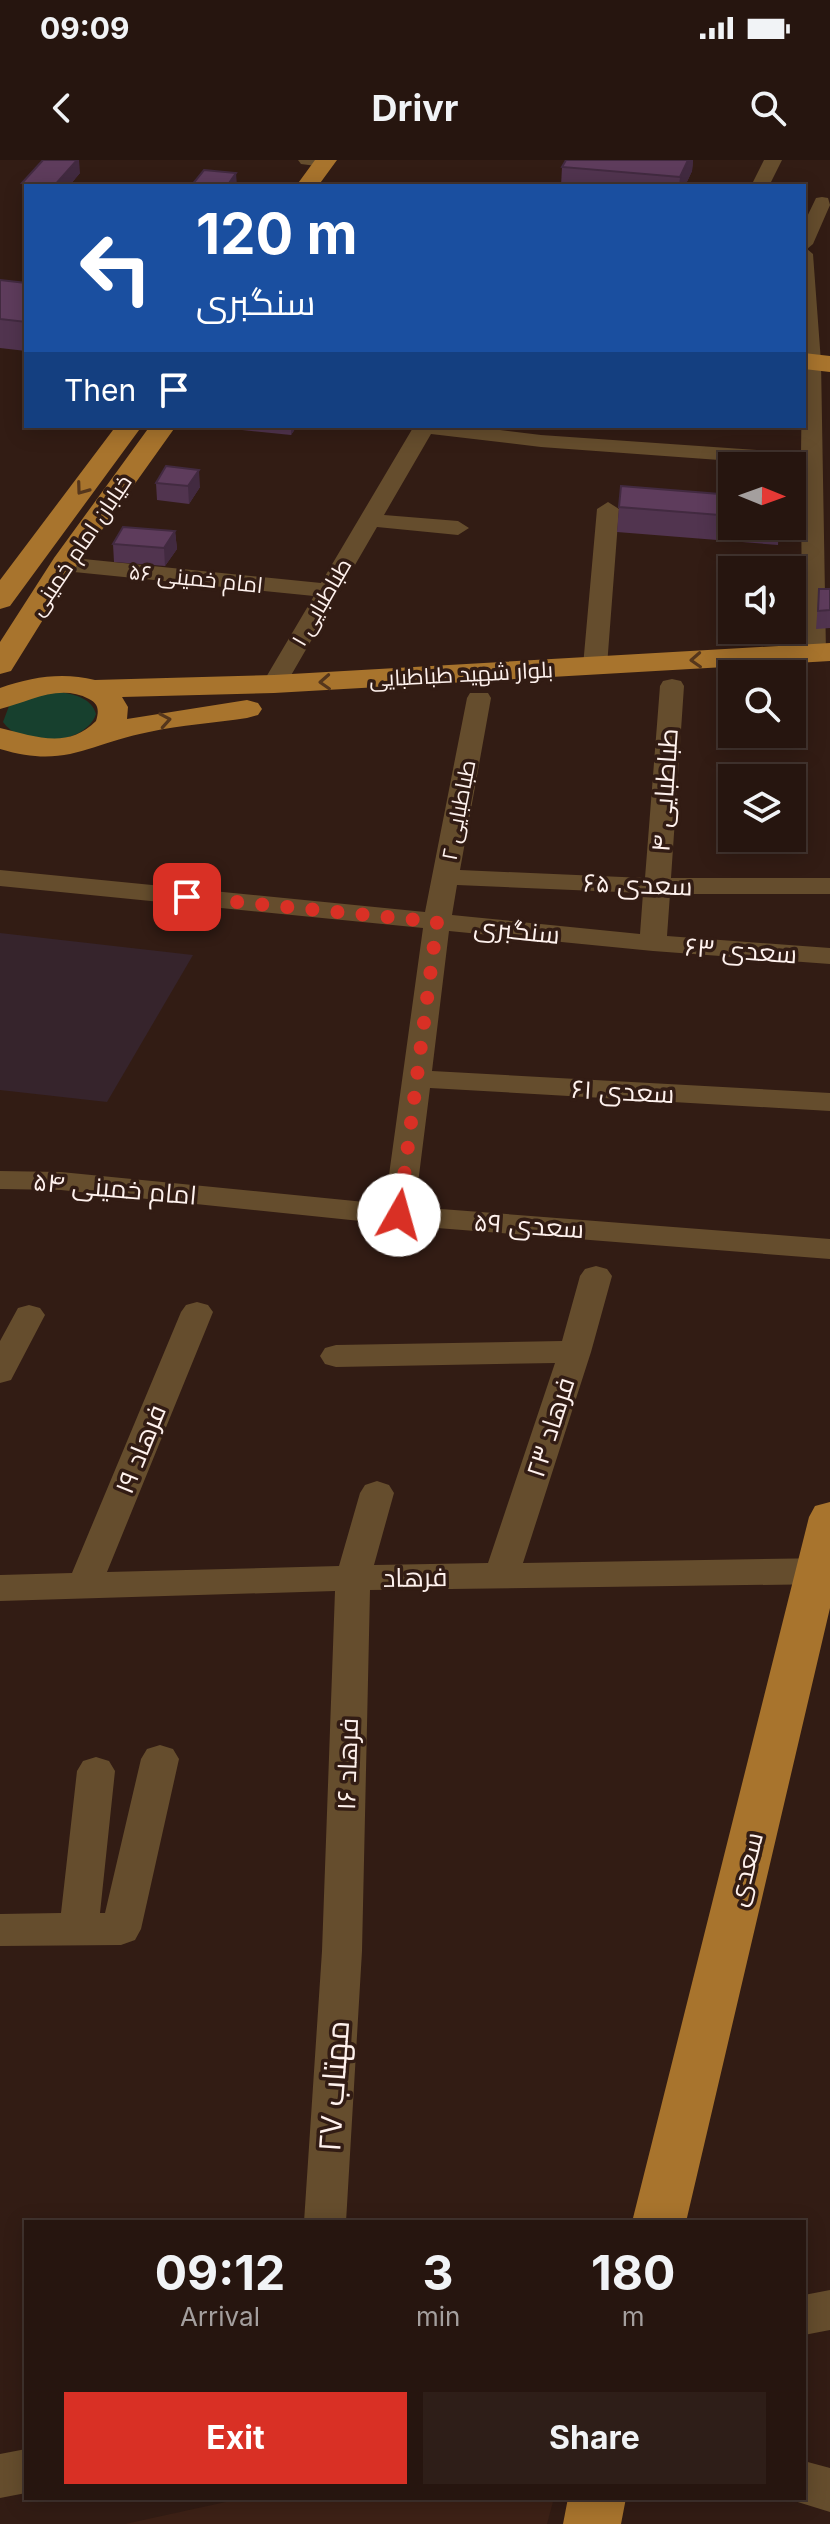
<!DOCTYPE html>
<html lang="en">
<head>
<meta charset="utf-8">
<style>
	:root { --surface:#26150f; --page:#2e1e18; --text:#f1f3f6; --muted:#a49f9e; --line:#42342f; --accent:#d93025 }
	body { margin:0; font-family:Inter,Cairo,sans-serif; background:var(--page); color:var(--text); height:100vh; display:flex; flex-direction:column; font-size:30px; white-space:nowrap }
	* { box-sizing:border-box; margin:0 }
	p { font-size:26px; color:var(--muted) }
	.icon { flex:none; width:44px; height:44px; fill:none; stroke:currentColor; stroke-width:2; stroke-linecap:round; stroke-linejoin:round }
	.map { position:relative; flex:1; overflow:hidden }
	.sheet { position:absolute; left:24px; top:2060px; width:782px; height:280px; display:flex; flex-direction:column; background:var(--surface); border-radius:0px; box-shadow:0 4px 20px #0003,0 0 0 2px var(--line) }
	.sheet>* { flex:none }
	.hud { position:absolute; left:24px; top:24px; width:782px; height:244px; border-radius:0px; box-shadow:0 4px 20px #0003,0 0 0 2px var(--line); background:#1a4fa0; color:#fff; overflow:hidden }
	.needle { width:52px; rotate:91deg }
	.fabs { position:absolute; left:718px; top:292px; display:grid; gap:16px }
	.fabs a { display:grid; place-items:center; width:88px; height:88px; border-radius:0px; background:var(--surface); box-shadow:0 4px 20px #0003,0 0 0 2px var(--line); font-size:40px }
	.pin { position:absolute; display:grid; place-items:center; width:68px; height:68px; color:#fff; margin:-34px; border-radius:16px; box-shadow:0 4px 12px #0006 }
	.me { position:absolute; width:88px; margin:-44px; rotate:7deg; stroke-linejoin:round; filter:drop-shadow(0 0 6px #0008) }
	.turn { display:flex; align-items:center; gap:28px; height:168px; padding:0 40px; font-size:36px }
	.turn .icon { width:104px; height:104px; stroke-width:2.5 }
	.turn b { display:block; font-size:56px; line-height:68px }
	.then { display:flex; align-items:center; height:76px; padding:0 40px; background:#0003; gap:16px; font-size:30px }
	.eta { display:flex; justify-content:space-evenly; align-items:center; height:136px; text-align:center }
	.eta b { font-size:48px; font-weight:700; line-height:56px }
	.button { display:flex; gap:16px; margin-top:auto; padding:16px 40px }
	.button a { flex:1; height:92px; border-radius:0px; background:var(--accent); color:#fff; font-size:32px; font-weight:700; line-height:92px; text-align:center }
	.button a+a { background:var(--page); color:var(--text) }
	.status { display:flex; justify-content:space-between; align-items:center; height:56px; padding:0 40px; background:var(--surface); direction:ltr }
	.status svg { height:22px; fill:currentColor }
	header { display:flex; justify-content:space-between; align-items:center; height:104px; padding:0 40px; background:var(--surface); font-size:36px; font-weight:700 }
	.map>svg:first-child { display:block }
	.built { fill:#3d2116 }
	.medical { fill:#36242c }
	.green { fill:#17402e }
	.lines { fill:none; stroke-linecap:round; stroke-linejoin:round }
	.minor { fill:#654d2d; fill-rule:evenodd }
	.major { fill:#a8742d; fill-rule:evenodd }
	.wall { fill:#51344f }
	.shaded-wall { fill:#422a40 }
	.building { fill:#5e3c5c; stroke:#422a40; stroke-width:2 }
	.oneway { stroke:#55361c }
	.route { stroke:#d93025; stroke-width:14; stroke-dasharray:0 25.2 }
	.labels { text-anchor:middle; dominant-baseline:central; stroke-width:7; stroke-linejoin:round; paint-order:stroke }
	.far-street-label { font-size:22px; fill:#fef1ed; stroke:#321c14 }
	.street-label { font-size:26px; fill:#fef1ed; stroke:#321c14 }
	.near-street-label { font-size:32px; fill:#fef1ed; stroke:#321c14 }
</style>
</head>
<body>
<div class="status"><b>09:09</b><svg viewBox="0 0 49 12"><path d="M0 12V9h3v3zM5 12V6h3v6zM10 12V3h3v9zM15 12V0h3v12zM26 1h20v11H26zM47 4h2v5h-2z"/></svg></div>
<header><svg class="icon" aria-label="back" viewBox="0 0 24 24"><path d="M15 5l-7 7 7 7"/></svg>Drivr<svg class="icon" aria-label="search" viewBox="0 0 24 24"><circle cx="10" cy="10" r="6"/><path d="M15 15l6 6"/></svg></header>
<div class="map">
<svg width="830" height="2364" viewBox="0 0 830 2364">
	<rect width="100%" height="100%" fill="#321c14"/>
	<path class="built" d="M244 2338H554L547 2364H125Z"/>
	<path class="medical" d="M0 773 193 795 107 942 0 930Z"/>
	<path class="green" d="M61 532C76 535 91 538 96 554 85 586 21 589 3 562L9 546 31 535Z"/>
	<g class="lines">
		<path class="minor" d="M298 0H331L333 2 324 7 301 4Z
			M764 0H782L769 26H751Z
			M822 37 828 38 830 45 813 84 807 89 813 94 821 202 826 493 822 498H806L802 493 801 306 541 287 431 274 384 355 458 361 469 368 458 375 377 367 286 524 282 529H266L262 524 314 436 64 411 56 409 53 404 56 399 64 397 321 423 414 266H468L541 275 801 293 804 63 816 38Z
			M608 342 619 349 607 506 603 511H587L583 506 597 349Z
			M672 519 681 521 684 526 671 718H830V734H670L667 776 830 788V804L653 791 449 771 432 911 830 933V951L430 928 415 1047 830 1079V1099L399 1065 61 1030 0 1029V1011L61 1012 385 1044 423 768 0 726V710L425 752 467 538 470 533H488L491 538 460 710 645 718 660 526 663 521ZM457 725 643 733 640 774 452 755Z
			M596 1106 607 1109 612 1116 591 1192 523 1403 830 1398V1424L370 1430 362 1791 346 2062H304L322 1791 335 1431 0 1441V1415L72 1413 181 1152 186 1145 197 1142 208 1145 213 1152 107 1412 339 1406 360 1333 365 1325 377 1321 389 1325 394 1333 374 1405 488 1403 555 1203 336 1207 325 1204 320 1196 325 1188 336 1185 562 1181 580 1116 585 1109Z
			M29 1145 40 1148 45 1155 11 1220 0 1223V1181L18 1148Z
			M160 1585 173 1589 179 1599 141 1769 135 1780 121 1785 0 1786V1754L61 1753 77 1611 83 1601 96 1597 109 1601 115 1611 100 1753H105L141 1599 147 1589Z
			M830 2130V2170L804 2175V2135Z
			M26 2289V2333L0 2338V2294Z
			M804 2301 830 2308V2352L788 2339 804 2338Z"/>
		<path class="major" d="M315 0H337L318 26H296Z
			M804 193 830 196V212L804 209Z
			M116 266H142L10 446 0 449V420Z
			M150 266H176L77 405 11 511 0 514V482L54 398Z
			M830 483V501L274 533 122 537 128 547 127 559 247 540 258 543 262 549 258 555 247 558C215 563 181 565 149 572 88 584 66 609 0 589V568C35 576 67 590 96 561 99 551 99 544 89 539 59 523 29 542 0 549V528C32 517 62 512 95 520L274 515Z
			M830 1342V1448L686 2062H632L809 1357 815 1346Z
			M568 2338H626L621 2364H563Z"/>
	</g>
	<path class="wall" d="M566 0H693L692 11 685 26H561L562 7Z
		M80 13 69 26H26V39L23 38 22 23Z
		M0 120 26 123V191L0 188Z
		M242 266H295V269L291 275 242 270Z
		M156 323 200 327 189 344 157 340Z
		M732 335V366H779L778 385 617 372 619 347Z
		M175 371 177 389 165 406 114 402 113 384Z
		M819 429H830V468L816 469Z"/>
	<path class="shaded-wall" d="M77 0H79L80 13 69 26H54Z
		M688 0H693L692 11 685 26H679L680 17Z
		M236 13 237 26H227Z
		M291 266H295V269L291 275Z
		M199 310 200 327 189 344 188 326Z
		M175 371 177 389 165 406 164 388Z"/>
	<path class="building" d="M43 0H77L54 26 22 23Z
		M566 0H688L680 17 562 7Z
		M204 10 236 13 227 26H191Z
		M0 120 26 123V162L0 159Z
		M166 306 199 310 188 326 156 323Z
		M621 326 732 335V356L619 347Z
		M123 367 175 371 164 388 113 384Z
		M819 429H830V450L818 451Z"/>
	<defs><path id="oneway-chevron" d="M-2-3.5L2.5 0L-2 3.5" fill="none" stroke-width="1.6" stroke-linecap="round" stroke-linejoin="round" transform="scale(2)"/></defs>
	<g class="oneway">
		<use href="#oneway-chevron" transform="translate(82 329) rotate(126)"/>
		<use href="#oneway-chevron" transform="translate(696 500) rotate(177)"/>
		<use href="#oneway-chevron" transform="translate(325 522) rotate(177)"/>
		<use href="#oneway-chevron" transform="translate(165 560) rotate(-10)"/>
	</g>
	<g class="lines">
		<path class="route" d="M187 737 437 762 399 1055"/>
	</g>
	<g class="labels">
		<g class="far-street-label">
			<text transform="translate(80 385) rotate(-56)">خیابان امام خمینی</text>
			<text transform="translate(196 418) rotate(6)">امام خمینی ۵۶</text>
			<text transform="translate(321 442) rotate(-60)">طباطبایی ۱</text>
			<text transform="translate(461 514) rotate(-3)">بلوار شهید طباطبایی</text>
			<text transform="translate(458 650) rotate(-79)">طباطبایی ۲</text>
		</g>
		<g class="street-label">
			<text transform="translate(664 630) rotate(-86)">طباطبایی ۴</text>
			<text transform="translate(638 724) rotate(2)">سعدی ۶۵</text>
			<text transform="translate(517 770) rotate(6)">سنگبری</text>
			<text transform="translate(741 790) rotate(4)">سعدی ۶۳</text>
			<text transform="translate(623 931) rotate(3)">سعدی ۶۱</text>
			<text transform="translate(115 1028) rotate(5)">امام خمینی ۵۴</text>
			<text transform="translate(529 1065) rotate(4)">سعدی ۵۹</text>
			<text transform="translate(550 1267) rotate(-72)">فرهاد ۲۳</text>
			<text transform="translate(140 1289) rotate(-68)">فرهاد ۱۹</text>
			<text transform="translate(415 1417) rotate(-1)">فرهاد</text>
			<text transform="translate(347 1604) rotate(-88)">فرهاد ۱۶</text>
			<text transform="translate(745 1709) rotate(-76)">سعدی</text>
		</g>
		<g class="near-street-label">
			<text transform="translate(333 1926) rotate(-86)">مهتاب ۲۷</text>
		</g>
	</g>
</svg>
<div class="fabs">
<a><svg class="needle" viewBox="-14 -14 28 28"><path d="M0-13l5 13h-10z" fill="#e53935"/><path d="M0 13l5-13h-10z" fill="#a49f9e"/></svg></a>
<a><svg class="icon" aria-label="sound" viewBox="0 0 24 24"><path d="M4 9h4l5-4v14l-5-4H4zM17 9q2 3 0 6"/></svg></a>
<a><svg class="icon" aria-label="search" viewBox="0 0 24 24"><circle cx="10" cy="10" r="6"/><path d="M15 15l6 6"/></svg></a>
<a><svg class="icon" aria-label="layers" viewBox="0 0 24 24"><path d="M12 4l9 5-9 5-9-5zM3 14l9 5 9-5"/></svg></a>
</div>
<div class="pin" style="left:187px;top:737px;background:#d93025"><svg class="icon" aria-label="arrive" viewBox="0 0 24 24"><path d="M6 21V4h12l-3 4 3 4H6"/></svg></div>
<svg class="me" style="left:399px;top:1055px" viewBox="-20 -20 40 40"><circle r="19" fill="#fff"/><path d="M0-13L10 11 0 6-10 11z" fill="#d93025"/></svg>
<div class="hud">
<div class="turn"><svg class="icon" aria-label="left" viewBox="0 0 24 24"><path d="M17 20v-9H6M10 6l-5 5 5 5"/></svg><div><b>120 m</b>سنگبری</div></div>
<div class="then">Then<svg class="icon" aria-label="arrive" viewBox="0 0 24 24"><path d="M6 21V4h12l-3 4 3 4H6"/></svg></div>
</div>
<section class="sheet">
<div class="eta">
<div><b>09:12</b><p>Arrival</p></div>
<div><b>3</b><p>min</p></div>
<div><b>180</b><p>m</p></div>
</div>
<div class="button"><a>Exit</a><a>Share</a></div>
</section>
</div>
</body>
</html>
